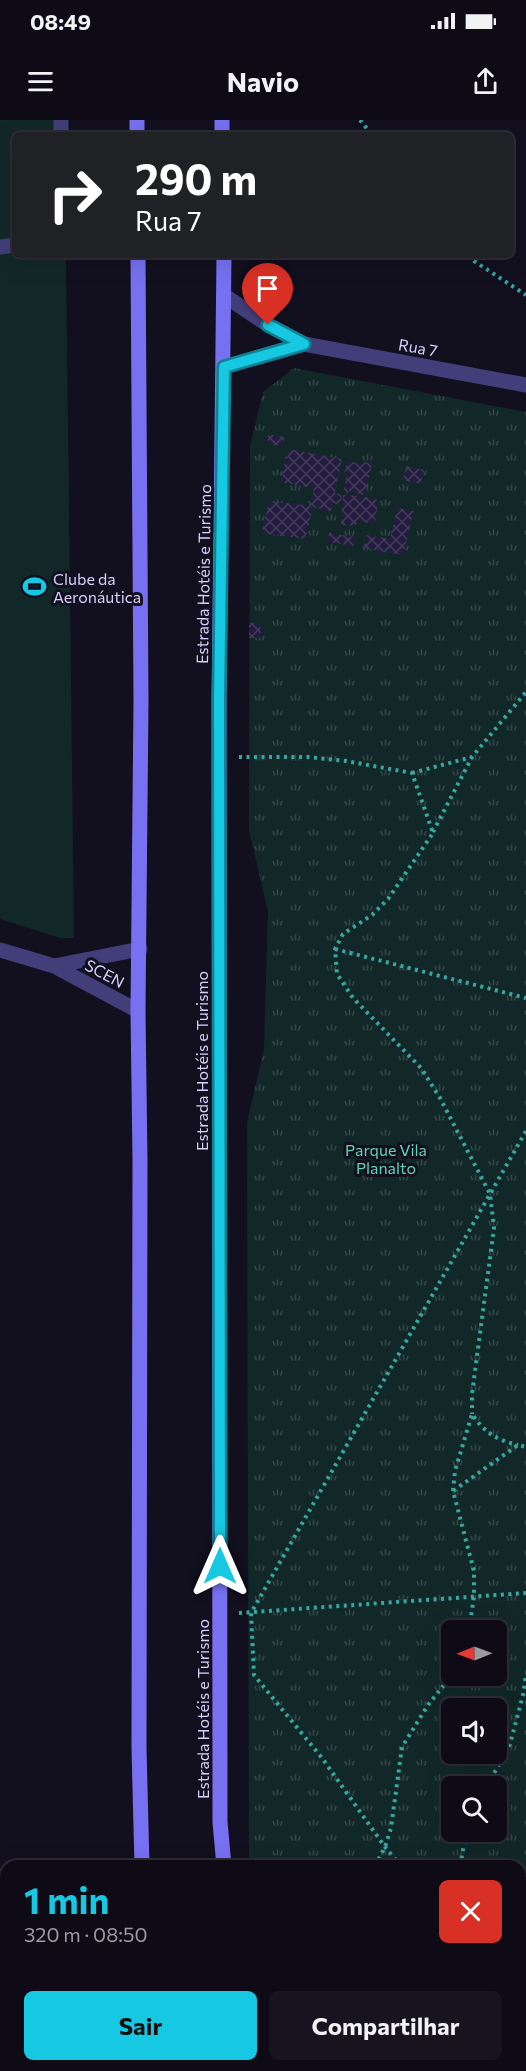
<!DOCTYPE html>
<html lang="pt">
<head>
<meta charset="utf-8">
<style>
	:root { --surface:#0e0b17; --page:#171420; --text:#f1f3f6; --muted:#9b9ba1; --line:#2e2b36; --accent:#16c8e1 }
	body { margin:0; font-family:Commissioner,sans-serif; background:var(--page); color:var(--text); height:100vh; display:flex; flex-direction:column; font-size:22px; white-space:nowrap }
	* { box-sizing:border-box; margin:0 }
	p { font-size:20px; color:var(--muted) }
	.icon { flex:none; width:33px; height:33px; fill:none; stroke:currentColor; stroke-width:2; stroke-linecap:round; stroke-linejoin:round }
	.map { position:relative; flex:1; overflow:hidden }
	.details { position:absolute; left:0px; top:1740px; width:526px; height:212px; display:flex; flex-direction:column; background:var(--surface); border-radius:18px 18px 0 0; box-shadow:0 6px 24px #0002,0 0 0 2px var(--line) }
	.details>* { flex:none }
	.top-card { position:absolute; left:12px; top:12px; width:502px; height:126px; border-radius:9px; box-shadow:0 6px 24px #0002,0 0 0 2px var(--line); background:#202124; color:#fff; overflow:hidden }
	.needle { width:39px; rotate:269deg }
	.tools { position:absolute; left:441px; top:1500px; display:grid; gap:12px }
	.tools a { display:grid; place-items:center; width:66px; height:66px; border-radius:9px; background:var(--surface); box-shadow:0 6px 24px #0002,0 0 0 2px var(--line); font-size:30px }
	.pin { position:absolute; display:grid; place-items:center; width:51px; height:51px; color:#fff; margin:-62px -26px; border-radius:50% 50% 50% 0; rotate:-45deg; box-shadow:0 0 6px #0007 }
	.pin .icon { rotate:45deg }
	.me { position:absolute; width:66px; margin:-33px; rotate:0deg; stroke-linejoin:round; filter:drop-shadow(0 0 4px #0008) }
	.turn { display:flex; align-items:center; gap:21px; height:126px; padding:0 24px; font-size:27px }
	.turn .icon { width:78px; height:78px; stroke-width:2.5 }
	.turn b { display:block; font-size:42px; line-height:51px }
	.round { display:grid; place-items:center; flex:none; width:63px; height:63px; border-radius:9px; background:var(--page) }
	.headline { display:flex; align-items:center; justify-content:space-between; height:102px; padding:0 24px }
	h1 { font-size:36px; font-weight:700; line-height:45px; color:var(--accent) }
	.action { display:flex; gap:12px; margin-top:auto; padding:12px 24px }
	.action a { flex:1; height:69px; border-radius:9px; background:var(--accent); color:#111; font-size:24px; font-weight:700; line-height:69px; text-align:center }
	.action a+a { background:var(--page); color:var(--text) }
	.status { display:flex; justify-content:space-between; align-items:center; height:42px; padding:0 30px; background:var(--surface); direction:ltr }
	.status svg { height:16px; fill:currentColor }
	header { display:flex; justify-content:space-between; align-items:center; height:78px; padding:0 24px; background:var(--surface); font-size:27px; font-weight:700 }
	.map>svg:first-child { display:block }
	.park { fill:url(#park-tufts); fill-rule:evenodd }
	.pitch { fill:#122828 }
	.building { fill:url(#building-cross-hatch) }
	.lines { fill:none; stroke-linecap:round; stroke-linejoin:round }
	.path { stroke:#39a6a2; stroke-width:4; stroke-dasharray:3 4.5; stroke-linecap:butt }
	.lane { stroke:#423e79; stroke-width:15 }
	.street { stroke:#423e79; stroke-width:15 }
	.secondary { stroke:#7771f1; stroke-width:15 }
	.route-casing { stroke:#0e8292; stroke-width:15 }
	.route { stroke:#16c8e1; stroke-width:10 }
	.labels { text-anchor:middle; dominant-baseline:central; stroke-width:6; stroke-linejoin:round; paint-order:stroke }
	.street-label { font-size:16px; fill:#d6d1fa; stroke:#120f1f }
	.poi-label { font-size:16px; fill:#d6d1fa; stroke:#120f1f; text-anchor:start }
	.park-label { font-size:16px; fill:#65d3b9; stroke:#120f1f }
</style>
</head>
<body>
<div class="status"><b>08:49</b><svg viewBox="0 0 49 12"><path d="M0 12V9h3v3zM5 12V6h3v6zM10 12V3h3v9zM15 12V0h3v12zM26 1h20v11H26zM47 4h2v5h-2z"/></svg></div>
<header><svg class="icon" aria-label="menu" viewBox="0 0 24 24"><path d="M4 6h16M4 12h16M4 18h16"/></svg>Navio<svg class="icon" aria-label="share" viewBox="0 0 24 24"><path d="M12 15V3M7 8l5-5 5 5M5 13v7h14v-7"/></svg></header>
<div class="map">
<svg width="526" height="1951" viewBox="0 0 526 1951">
	<defs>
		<pattern id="park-tufts" width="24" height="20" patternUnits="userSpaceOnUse" patternTransform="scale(1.5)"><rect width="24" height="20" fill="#122828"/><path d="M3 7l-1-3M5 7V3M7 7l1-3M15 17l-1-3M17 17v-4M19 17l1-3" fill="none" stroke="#344648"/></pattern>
		<pattern id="building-cross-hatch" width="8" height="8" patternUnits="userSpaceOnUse" patternTransform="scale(1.5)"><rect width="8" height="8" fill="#241c3e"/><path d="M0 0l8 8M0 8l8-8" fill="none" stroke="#433c5b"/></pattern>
	</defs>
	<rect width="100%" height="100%" fill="#120f1f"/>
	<path class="park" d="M294 248 526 292V1807L521 1829 520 1746H249L247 1003 264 929 268 792 249 710 250 326 263 272ZM452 1510H496V1556H452ZM452 1588H496V1634H452ZM452 1666H496V1712H452Z
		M315 1946H491L489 1951H317Z"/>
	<path class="pitch" d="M0 0H65V15H15V135H66L74 818H60L0 799Z"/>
	<path class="building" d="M268 314 285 317 283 326 268 323Z
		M289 329 342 339 335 373 342 374 340 385 333 383 331 391 313 387 305 419 262 413 269 381 311 386 314 368 281 362 286 336 288 337Z
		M370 340H373L365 375 348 371V373L343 372 347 356 344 355 347 341 363 344 364 342 369 343Z
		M406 346 424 350 420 364 403 360Z
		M343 375 360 376 378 380 375 404 357 401 356 406 341 405Z
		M397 388 414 391 403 435 363 428 367 415 390 419Z
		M329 413 355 417 354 426 328 422Z
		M249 503H260L261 518H249Z"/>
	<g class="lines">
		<path class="path" d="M360 0 372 15
			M469 135 474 141 526 175
			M239 637H308L346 641 412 653 433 713 388 779 372 795 343 814 335 829 337 854 353 878 421 948 440 978 490 1074 494 1108 472 1274V1294
			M412 653 472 637
			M433 712 472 637 526 572
			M335 829 526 878
			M453 1371 455 1351 472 1294C484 1312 496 1320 518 1325
			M239 1493 526 1473
			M469 1510 474 1476V1451L453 1371 518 1325 526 1327
			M487 1666 510 1624 523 1575 526 1554
			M375 1746 385 1727 391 1708 402 1627 428 1585 452 1555
			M401 1746 385 1727 322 1638 254 1555 251 1493 526 1011
			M461 1746 462 1733 468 1712
			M354 1946 355 1951
			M418 1951 420 1946"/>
		<path class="lane" d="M61 0V15
			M0 127 15 125
			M0 830 54 846 138 891
			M54 846 140 829
			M28 1951 29 1946
			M85 1951 86 1946"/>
		<path class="street" d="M225 176 268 205 304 224 526 265
			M224 247 304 224
			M520 1923 526 1904
			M520 1936 526 1937
			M513 1951 514 1946"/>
		<path class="secondary" d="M137 0V15
			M222 0V15
			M138 135 141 581 138 891 140 1041 139 1628 142 1746
			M224 1746 220 1702 219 579 224 135
			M0 1925 6 1926
			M148 1946V1951
			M291 1946 293 1951"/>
	</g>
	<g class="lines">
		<defs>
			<path id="route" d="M220 1446 219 579 224 247 304 224 268 205"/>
		</defs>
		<use href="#route" class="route-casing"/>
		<use href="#route" class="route"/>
	</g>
	<defs>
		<symbol id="stadium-bare" viewBox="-9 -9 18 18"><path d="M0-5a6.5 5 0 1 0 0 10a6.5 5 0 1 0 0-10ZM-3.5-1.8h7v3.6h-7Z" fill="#16c8e1" stroke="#120f1f" stroke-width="2.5" paint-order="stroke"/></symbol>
	</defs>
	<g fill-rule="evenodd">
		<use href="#stadium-bare" x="18" y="450" width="33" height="33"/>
	</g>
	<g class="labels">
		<g class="street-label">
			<text transform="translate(418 227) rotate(10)">Rua 7</text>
			<text transform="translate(203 454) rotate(-89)">Estrada Hotéis e Turismo</text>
			<text transform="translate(105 853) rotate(28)">SCEN</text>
			<text transform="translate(201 941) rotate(-90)">Estrada Hotéis e Turismo</text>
			<text transform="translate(202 1589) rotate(-90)">Estrada Hotéis e Turismo</text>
		</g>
		<g class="poi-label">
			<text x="53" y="458">Clube da<tspan x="53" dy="18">Aeronáutica</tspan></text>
		</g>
		<g class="park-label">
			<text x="386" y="1029">Parque Vila<tspan x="386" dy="18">Planalto</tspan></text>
		</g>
	</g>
</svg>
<div class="tools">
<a><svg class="needle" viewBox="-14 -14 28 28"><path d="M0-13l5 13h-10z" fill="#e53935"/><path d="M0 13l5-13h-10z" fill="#9b9ba1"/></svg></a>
<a><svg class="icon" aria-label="sound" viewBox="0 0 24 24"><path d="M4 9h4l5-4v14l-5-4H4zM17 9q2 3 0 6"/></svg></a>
<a><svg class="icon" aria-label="search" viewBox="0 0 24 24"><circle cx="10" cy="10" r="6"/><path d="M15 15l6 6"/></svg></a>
</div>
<div class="pin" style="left:268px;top:205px;background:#d93025"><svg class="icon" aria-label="arrive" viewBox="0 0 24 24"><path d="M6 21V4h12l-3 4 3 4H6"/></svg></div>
<svg class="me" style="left:220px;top:1446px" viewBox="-20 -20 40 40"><path d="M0-17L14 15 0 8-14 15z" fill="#16c8e1" stroke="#fff" stroke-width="4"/></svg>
<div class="top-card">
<div class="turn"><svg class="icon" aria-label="right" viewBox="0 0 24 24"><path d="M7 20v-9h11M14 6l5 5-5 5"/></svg><div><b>290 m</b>Rua 7</div></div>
</div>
<section class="details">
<div class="headline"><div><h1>1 min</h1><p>320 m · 08:50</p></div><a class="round" style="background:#d93025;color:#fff"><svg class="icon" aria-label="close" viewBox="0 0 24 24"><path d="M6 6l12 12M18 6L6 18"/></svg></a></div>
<div class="action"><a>Sair</a><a>Compartilhar</a></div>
</section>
</div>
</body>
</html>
